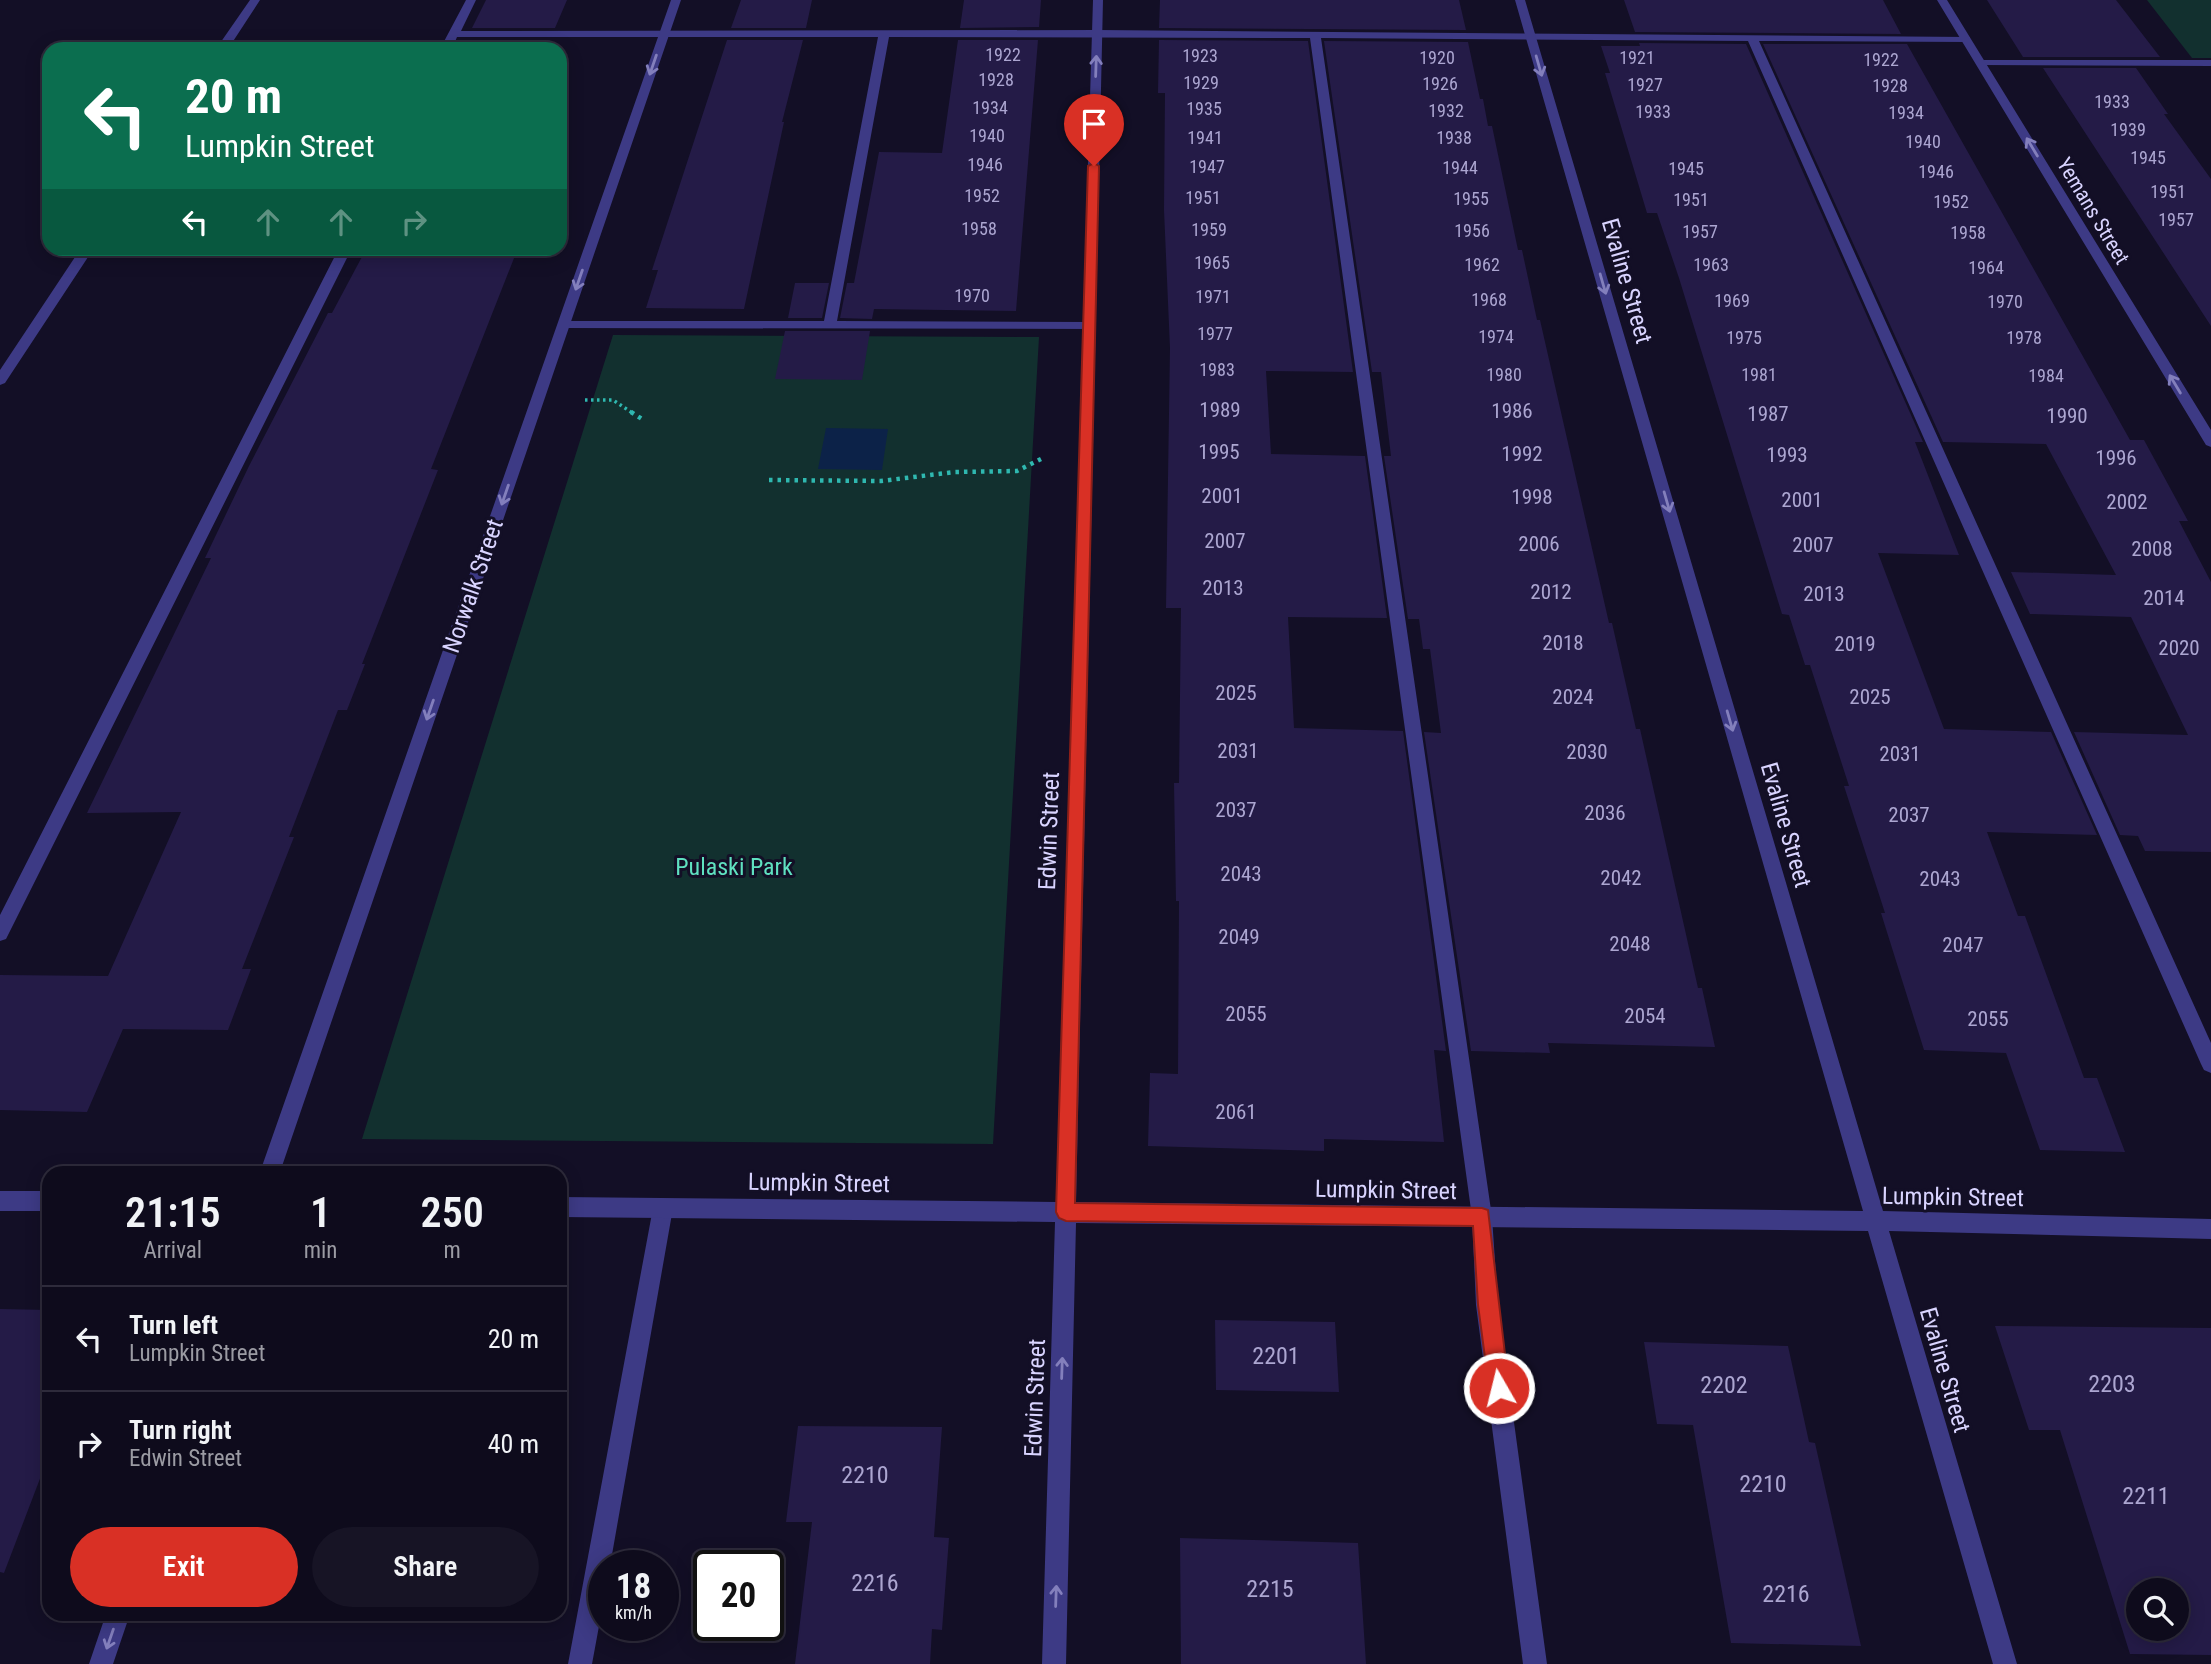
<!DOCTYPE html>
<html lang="en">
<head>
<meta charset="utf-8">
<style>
	:root { --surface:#0e0b1c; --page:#171425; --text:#f1f3f6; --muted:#9b9ba3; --line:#2e2b3b; --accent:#d93025 }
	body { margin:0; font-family:"Roboto Condensed",sans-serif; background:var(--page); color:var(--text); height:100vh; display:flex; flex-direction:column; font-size:26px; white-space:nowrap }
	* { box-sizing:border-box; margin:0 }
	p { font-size:23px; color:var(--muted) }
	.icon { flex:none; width:38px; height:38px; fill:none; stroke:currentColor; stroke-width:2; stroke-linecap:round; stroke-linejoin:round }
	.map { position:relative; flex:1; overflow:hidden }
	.details { position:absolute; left:42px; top:1166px; width:525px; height:455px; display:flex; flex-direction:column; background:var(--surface); border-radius:21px; box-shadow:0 4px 18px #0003,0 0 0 2px var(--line) }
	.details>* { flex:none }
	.banner { position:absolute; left:42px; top:42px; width:525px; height:214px; border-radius:21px; box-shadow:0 4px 18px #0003,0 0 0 2px var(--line); background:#0b6e4f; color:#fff; overflow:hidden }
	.controls { position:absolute; left:2126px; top:1578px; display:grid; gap:14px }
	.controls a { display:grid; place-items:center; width:63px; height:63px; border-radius:50%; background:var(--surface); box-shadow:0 4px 18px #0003,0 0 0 2px var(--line); font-size:35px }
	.speed { position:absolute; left:588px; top:1550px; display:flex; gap:14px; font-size:35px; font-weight:700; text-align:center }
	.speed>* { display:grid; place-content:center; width:91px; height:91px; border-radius:50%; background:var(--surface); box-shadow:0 4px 18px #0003,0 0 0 2px var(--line); line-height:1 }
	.speed small { font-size:18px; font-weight:400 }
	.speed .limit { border:4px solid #111; border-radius:10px; background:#fff; color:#111 }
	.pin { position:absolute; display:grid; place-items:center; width:60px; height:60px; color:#fff; margin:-72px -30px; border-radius:50% 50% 50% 0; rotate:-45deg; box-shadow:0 0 7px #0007 }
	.pin .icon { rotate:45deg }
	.me { position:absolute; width:77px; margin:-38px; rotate:352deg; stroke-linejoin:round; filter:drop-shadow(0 0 5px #0008) }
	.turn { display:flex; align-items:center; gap:24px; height:147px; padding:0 28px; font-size:32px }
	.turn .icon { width:91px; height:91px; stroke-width:2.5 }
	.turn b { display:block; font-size:49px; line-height:60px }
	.lanes { display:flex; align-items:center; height:66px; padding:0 28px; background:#0003; justify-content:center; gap:35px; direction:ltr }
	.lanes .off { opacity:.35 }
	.eta { display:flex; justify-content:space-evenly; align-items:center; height:119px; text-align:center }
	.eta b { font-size:42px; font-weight:600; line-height:49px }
	.cta { display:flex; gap:14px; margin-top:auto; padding:14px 28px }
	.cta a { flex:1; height:80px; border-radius:42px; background:var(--accent); color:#fff; font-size:28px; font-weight:600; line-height:80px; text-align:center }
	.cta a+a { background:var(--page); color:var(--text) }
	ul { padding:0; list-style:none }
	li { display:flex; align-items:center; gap:21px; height:105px; padding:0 28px; border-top:2px solid var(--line) }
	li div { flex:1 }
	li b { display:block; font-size:26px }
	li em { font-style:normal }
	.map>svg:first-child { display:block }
	.green { fill:#12302f }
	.water { fill:#0c2248 }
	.building { fill:#241b47; fill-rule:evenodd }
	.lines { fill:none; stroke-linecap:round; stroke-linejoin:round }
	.path-far1 { stroke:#2fb8b0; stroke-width:3.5; stroke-dasharray:2.5 3.5; stroke-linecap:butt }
	.path { stroke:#2fb8b0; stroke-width:4.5; stroke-dasharray:3.5 5; stroke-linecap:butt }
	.service { fill:#3d3a85; fill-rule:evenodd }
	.minor { fill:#3d3a85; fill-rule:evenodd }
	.tertiary { fill:#3d3a85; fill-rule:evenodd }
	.oneway { stroke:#837fbc }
	.route { fill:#d93025; stroke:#8d1f18; stroke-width:2 }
	.labels { text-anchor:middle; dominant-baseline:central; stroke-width:6; stroke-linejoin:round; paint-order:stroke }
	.far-number-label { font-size:18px; fill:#aca6d1 }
	.far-street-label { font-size:21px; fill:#d9d4ff; stroke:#130f26 }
	.number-label { font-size:21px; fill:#aca6d1 }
	.street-label { font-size:24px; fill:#d9d4ff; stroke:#130f26 }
	.park-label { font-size:24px; fill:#5fe0c0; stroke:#130f26 }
	.near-number-label { font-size:24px; fill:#aca6d1 }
</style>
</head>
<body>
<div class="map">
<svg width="2211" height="1664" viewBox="0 0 2211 1664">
	<rect width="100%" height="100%" fill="#130f26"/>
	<path class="green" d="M2147 0H2211V58H2192Z
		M613 335 1039 337 993 1144 362 1139Z"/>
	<path class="water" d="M826 428 888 429 882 470 818 469Z"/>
	<path class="building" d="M486 0H567L555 28H472Z
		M741 0H812L806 28H731Z
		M964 0H1041L1039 27 960 28Z
		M1160 0H1459L1466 30 1159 28Z
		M1624 0H1883L1901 34 1635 32Z
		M1987 0H2116L2160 57H2023Z
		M467 40H550L546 49H462Z
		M727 40H803L782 122H784L744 309 646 308 658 270H652Z
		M958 40H1038L1016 311 874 309 872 319 840 318 847 283H854L879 152 942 153Z
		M1159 40 1308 41 1353 372 1266 371 1271 454 1365 456 1387 618 1288 617 1294 728 1403 731 1446 1051 1434 1050 1444 1142 1324 1139V1151L1148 1146 1150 1073 1178 1074 1179 901H1176L1174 783H1179L1181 608H1166L1170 348 1164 210 1165 93H1158Z
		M1324 41 1468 42 1480 99H1483L1488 126H1492L1518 250H1522L1537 320H1540L1609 623H1612L1636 729H1640L1698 988H1702L1715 1047 1548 1043 1550 1053 1471 1051 1424 732 1441 733 1430 649H1423L1419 619H1408L1384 456H1391L1381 372H1372Z
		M1639 43 1746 44 1923 442H1915L1959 555 1878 553 1944 729 2051 732 2097 835 1987 832 2018 916H2025L2084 1078H2097L2125 1152 2040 1150 2006 1053 1924 1050 1881 913H1885L1844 786H1849L1810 665H1805L1789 615 1782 614 1679 278 1657 213H1647L1605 73H1610L1601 46H1640Z
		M1763 44H1907L2130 440H2144L2188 521H2179L2211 582V852L2145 851 2138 836 2120 835 2074 732 2188 735 2131 617 2030 614 2011 572 2116 575 2046 444 1943 442Z
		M2043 68H2136L2168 114H2164L2211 179V326Z
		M440 248H518L431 469 438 470 362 664H365L347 710H338L289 837H294L242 969H251L228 1030 123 1029 87 1112 0 1110V975L108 976 181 812 87 813 211 558H205L249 466 328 313H332L364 253H438Z
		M795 283H829L822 318H788Z
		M785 331H870L862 380 775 379Z
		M0 1309 49 1310V1455L4 1573 0 1572Z
		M1215 1320 1335 1322 1339 1392 1216 1390Z
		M1995 1326 2211 1328V1655L2130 1654 2060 1430H2029ZM2138 1591H2177V1629H2138Z
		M1644 1342 1788 1346 1809 1442 1815 1443 1861 1646 1731 1643 1693 1425 1657 1424Z
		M798 1426 942 1427 934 1537 949 1538 942 1630 932 1629 930 1664H795L812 1522H786Z
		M1180 1538 1358 1543 1366 1664H1181Z"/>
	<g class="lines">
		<path class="path-far1" d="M585 400H613L634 414"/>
		<path class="path" d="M631 412 642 419
			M769 480 881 481 955 472 1017 471 1041 459"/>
		<path class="service" d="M466 0H476L461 31 1097 30 1970 37V41L1966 42 1759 41 2211 1043V1073L2204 1070 2201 1064 1748 41 1321 38 1492 1217 1498 1305 1547 1664H1523L1476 1305 1472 1217 1310 38 889 37 837 321 1089 322 1094 323V329L564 328 559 327V321H824L878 37H457L452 49H440Z
			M1976 60H2211V66L1980 65 1976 64Z
			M339 248H352L6 939 0 941V915Z
			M663 1198 670 1201 673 1208 610 1566H604V1599L592 1664H568L653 1208 656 1201Z"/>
		<path class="minor" d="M671 0H681L280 1172H260Z
			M1093 0H1103L1076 1202 1863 1211 1515 0H1525L1883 1211 2211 1219V1239L1889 1231 2017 1664H1993L1868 1231 1076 1223 1066 1664H1042L1055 1222 560 1217V1197L1056 1202Z
			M1937 0H1947L2211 430V447L2206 445Z
			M0 1191H49V1211H0Z
			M106 1614H130L113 1664H89Z"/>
		<path class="tertiary" d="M250 0H260L228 49H216Z
			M81 248H94L5 383 0 385V370Z"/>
	</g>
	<defs><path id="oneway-shaft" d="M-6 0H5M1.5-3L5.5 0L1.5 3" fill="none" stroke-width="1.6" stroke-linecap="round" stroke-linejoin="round" transform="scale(1.75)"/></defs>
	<g class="oneway">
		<use href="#oneway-shaft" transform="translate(653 65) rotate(109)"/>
		<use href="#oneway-shaft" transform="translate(1096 66) rotate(-88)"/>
		<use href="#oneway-shaft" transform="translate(1539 66) rotate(74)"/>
		<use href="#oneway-shaft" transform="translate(2032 147) rotate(-121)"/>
		<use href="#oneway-shaft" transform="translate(579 280) rotate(109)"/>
		<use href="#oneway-shaft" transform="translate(1603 284) rotate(74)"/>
		<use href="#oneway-shaft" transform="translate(2175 384) rotate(-121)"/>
		<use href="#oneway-shaft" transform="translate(505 495) rotate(109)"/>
		<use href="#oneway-shaft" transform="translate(1667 502) rotate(74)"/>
		<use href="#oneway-shaft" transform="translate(430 710) rotate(109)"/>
		<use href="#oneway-shaft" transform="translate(1730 721) rotate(74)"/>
		<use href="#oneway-shaft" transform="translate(1062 1368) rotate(-88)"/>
		<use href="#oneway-shaft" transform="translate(1056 1596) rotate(-88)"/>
		<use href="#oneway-shaft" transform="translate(110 1639) rotate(109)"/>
	</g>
	<path class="route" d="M1094 163 1099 166 1075 1203 1482 1208 1488 1210 1509 1388 1506 1395 1499 1398 1491 1395 1489 1388 1478 1305 1473 1226 1066 1221 1059 1218 1056 1212 1088 166Z"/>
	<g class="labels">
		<g class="far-number-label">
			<text x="1003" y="54">1922</text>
			<text x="1200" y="55">1923</text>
			<text x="1437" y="57">1920</text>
			<text x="1637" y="57">1921</text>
			<text x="1881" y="59">1922</text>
			<text x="996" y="79">1928</text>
			<text x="1201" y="82">1929</text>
			<text x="1440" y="83">1926</text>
			<text x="1645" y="84">1927</text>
			<text x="1890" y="85">1928</text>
			<text x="2112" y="101">1933</text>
			<text x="990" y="107">1934</text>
			<text x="1204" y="108">1935</text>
			<text x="1446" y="110">1932</text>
			<text x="1653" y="111">1933</text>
			<text x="1906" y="112">1934</text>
			<text x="2128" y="129">1939</text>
			<text x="987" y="135">1940</text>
			<text x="1205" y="137">1941</text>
			<text x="1454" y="137">1938</text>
			<text x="1923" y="141">1940</text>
			<text x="2148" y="157">1945</text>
			<text x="985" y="164">1946</text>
			<text x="1207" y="166">1947</text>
			<text x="1460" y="167">1944</text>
			<text x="1686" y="168">1945</text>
			<text x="1936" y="171">1946</text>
			<text x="2168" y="191">1951</text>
			<text x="982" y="195">1952</text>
			<text x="1203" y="197">1951</text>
			<text x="1471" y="198">1955</text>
			<text x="1691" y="199">1951</text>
			<text x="1951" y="201">1952</text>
			<text x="2176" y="219">1957</text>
			<text x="979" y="228">1958</text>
			<text x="1209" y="229">1959</text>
			<text x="1472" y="230">1956</text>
			<text x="1700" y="231">1957</text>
			<text x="1968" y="232">1958</text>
			<text x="1212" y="262">1965</text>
			<text x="1482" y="264">1962</text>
			<text x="1711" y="264">1963</text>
			<text x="1986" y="267">1964</text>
			<text x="972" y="295">1970</text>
			<text x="1213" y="296">1971</text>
			<text x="1489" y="299">1968</text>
			<text x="1732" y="300">1969</text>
			<text x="2005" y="301">1970</text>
			<text x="1215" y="333">1977</text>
			<text x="1496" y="336">1974</text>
			<text x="1744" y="337">1975</text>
			<text x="2024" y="337">1978</text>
			<text x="1217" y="369">1983</text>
			<text x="1504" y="374">1980</text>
			<text x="1759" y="374">1981</text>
			<text x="2046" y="375">1984</text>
		</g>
		<g class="far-street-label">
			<text transform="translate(2093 211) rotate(59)">Yemans Street</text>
		</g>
		<g class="number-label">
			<text x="1220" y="410">1989</text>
			<text x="1512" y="411">1986</text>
			<text x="1768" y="414">1987</text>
			<text x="2067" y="416">1990</text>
			<text x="1219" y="452">1995</text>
			<text x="1522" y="454">1992</text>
			<text x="1787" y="455">1993</text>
			<text x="2116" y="458">1996</text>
			<text x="1222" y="496">2001</text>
			<text x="1532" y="497">1998</text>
			<text x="1802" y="500">2001</text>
			<text x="2127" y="502">2002</text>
			<text x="1225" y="541">2007</text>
			<text x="1539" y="544">2006</text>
			<text x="1813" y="545">2007</text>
			<text x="2152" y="549">2008</text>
			<text x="1223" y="588">2013</text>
			<text x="1551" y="592">2012</text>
			<text x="1824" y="594">2013</text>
			<text x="2164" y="598">2014</text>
			<text x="1563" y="643">2018</text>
			<text x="1855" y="644">2019</text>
			<text x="2179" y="648">2020</text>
			<text x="1236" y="693">2025</text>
			<text x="1573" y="697">2024</text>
			<text x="1870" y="697">2025</text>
			<text x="1238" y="751">2031</text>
			<text x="1587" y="752">2030</text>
			<text x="1900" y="754">2031</text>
			<text x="1236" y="810">2037</text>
			<text x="1605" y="813">2036</text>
			<text x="1909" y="815">2037</text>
			<text x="1241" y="874">2043</text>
			<text x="1621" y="878">2042</text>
			<text x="1940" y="879">2043</text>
			<text x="1239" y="937">2049</text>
			<text x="1630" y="944">2048</text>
			<text x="1963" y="945">2047</text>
			<text x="1246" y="1014">2055</text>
			<text x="1645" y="1016">2054</text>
			<text x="1988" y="1019">2055</text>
			<text x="1236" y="1112">2061</text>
		</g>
		<g class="street-label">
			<text transform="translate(1627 281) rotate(74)">Evaline Street</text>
			<text transform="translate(473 586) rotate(-71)">Norwalk Street</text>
			<text transform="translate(1786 825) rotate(74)">Evaline Street</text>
			<text transform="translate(1049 831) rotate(-88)">Edwin Street</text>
			<text transform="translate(819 1183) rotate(1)">Lumpkin Street</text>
			<text transform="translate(1386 1190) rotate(1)">Lumpkin Street</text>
			<text transform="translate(1953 1197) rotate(1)">Lumpkin Street</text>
			<text transform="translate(1945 1370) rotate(74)">Evaline Street</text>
			<text transform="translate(1035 1398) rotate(-88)">Edwin Street</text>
		</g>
		<g class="park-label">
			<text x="734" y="867">Pulaski Park</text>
		</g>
		<g class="near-number-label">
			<text x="1276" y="1356">2201</text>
			<text x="2112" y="1384">2203</text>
			<text x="1724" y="1385">2202</text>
			<text x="865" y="1475">2210</text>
			<text x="1763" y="1484">2210</text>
			<text x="2146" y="1496">2211</text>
			<text x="875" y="1583">2216</text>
			<text x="1270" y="1589">2215</text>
			<text x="1786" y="1594">2216</text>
		</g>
	</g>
</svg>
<div class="controls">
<a><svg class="icon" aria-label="search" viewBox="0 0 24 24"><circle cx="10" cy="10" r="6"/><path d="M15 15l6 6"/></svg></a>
</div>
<div class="speed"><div>18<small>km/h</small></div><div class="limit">20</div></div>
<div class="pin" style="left:1094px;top:166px;background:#d93025"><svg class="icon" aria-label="arrive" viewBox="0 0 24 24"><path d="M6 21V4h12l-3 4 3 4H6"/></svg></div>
<svg class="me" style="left:1499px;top:1388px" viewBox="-20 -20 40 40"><circle r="17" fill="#d93025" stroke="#fff" stroke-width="3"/><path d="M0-11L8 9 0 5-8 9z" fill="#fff"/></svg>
<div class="banner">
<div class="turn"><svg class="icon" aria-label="left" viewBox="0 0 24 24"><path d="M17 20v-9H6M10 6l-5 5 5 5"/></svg><div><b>20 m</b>Lumpkin Street</div></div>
<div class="lanes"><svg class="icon" aria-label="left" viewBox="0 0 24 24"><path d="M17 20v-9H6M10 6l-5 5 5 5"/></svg><svg class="icon off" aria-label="ahead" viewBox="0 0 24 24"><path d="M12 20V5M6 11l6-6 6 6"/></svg><svg class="icon off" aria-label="ahead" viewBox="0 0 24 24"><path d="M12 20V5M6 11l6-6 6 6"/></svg><svg class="icon off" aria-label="right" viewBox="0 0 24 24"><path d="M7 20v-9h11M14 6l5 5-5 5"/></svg></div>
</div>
<section class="details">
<div class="eta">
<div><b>21:15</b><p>Arrival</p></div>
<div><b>1</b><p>min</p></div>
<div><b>250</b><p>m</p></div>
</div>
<ul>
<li><svg class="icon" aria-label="left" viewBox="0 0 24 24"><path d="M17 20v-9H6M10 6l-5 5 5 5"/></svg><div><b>Turn left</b><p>Lumpkin Street</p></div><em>20 m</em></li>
<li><svg class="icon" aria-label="right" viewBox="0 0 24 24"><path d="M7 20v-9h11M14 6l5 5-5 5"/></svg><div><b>Turn right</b><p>Edwin Street</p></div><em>40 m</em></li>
</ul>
<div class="cta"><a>Exit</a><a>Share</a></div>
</section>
</div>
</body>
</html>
